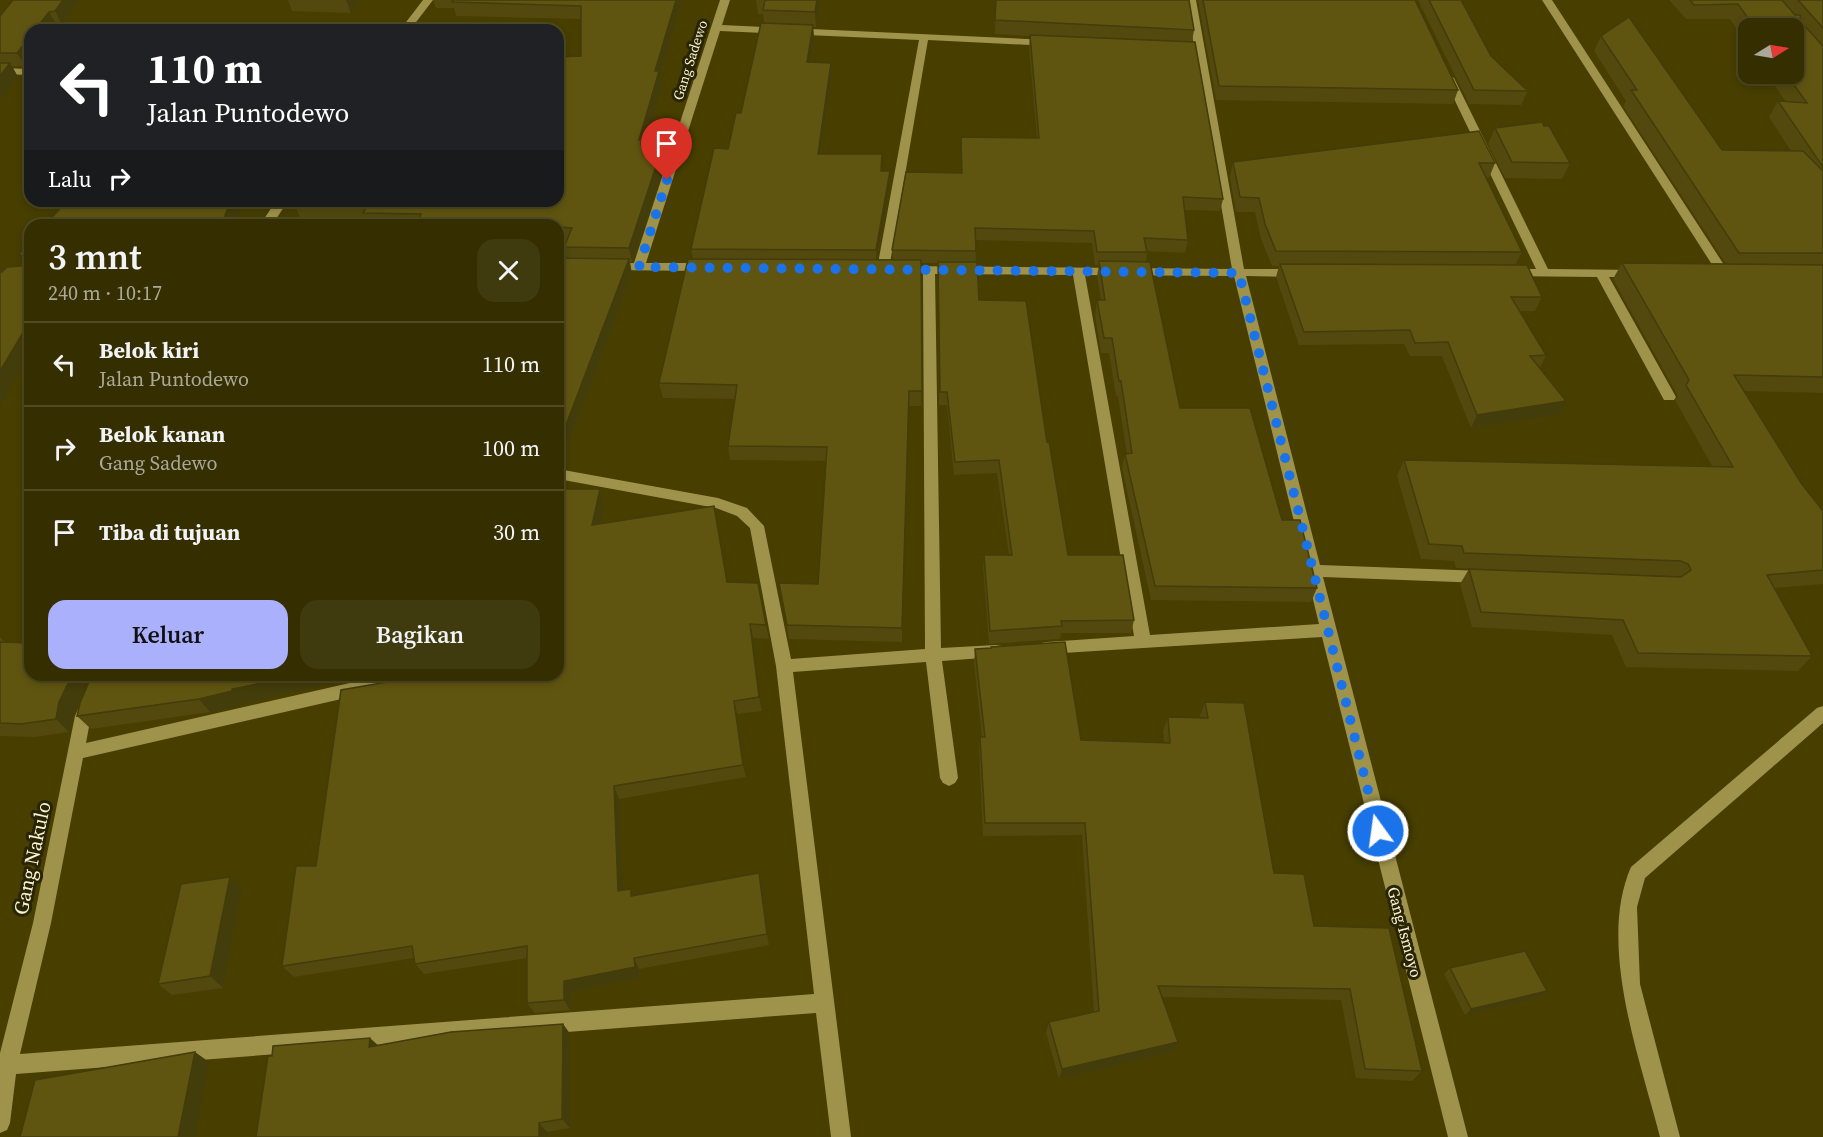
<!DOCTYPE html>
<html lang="id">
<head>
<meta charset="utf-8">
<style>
	:root { --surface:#352e00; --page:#403a0f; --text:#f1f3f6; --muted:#aaa899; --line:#4f4a22; --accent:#aab0fb }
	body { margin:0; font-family:"Source Serif 4",serif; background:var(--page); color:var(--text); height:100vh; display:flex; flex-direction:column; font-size:22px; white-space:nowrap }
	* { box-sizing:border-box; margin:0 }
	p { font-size:20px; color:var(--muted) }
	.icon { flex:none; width:33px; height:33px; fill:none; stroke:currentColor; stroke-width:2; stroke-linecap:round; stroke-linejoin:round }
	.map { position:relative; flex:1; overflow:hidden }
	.drawer { position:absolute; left:24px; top:219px; width:540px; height:462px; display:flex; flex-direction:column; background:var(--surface); border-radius:18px; box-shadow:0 3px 9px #0003,0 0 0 2px var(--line) }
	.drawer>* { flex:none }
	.banner { position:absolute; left:24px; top:24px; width:540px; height:183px; border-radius:18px; box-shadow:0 3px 9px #0003,0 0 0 2px var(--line); background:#202124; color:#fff; overflow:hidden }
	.needle { width:39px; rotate:79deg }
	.tools { position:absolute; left:1738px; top:18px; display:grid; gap:12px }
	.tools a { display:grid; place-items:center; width:66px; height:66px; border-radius:12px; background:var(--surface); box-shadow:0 3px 9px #0003,0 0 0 2px var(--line); font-size:30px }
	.pin { position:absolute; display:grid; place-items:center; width:51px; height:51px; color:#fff; margin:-62px -26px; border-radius:50% 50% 50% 0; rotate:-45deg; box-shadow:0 0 6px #0007 }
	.pin .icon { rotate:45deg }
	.me { position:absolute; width:66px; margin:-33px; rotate:346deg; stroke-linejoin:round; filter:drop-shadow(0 0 4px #0008) }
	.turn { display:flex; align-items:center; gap:21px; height:126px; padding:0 24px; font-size:27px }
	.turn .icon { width:78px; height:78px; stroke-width:2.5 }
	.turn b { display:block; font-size:42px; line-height:51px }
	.then { display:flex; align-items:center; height:57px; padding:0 24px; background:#0003; gap:12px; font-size:22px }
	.round { display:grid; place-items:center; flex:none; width:63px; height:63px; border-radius:18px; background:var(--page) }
	.overview { display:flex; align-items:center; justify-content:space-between; height:102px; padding:0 24px }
	h1 { font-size:36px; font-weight:600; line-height:45px }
	.primary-button { display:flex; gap:12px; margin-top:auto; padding:12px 24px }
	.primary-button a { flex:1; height:69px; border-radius:18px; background:var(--accent); color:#111; font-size:24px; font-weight:600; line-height:69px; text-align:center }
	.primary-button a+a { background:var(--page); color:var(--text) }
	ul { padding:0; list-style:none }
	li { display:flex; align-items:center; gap:18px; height:84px; padding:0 24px; border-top:2px solid var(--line) }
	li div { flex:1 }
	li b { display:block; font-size:22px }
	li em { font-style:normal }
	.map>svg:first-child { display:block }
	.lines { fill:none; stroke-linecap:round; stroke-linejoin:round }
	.street { fill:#9f934b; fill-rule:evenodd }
	.wall { fill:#53490e }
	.shaded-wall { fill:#433c0b }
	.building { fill:#605510; stroke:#433c0b; stroke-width:1.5 }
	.route { stroke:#1a73e8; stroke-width:10; stroke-dasharray:0 18 }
	.labels { text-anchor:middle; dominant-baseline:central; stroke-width:6; stroke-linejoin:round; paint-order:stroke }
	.far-street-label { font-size:14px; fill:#faf5d1; stroke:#292406 }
	.street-label { font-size:16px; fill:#faf5d1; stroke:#292406 }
	.near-street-label { font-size:20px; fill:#faf5d1; stroke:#292406 }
</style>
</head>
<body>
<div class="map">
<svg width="1823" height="1137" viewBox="0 0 1823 1137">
	<rect width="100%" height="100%" fill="#473e00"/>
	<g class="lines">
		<path class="street" d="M423 0H433L410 30H400Z
			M720 0H730L722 25 1050 40 1055 43 1050 46 928 40 889 269 883 273 877 269 919 40 720 31 646 263H705L711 267 705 271 608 270V264L634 263Z
			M1186 0H1196L1244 269H1296L1302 273 1296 277 1246 276 1320 565 1483 571 1488 573 1491 577 1488 581 1483 583 1323 577 1468 1137H1448L1322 637 1047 654 1041 653 1039 648 1041 643 1047 642 1134 636 1073 275 935 274 941 648 996 645 1002 646 1004 651 1002 656 996 657 942 661 958 778 955 783 949 786 943 783 940 778 926 662 793 672 851 1137H831L816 1013 16 1074 10 1123 7 1130 0 1133V1053L33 923 75 716 93 675H109L91 716 86 743 385 675 391 677 393 682 391 687 385 689 83 758 51 923 20 1054 814 994 776 666 750 528 737 516 716 508 558 479V469L718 498 747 508 764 526 791 659 925 649 923 274H900L894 270 900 266 1232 269ZM1085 275 1234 276 1319 624 1150 635Z
			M1542 0H1552L1730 274 1728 277H1720Z
			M0 68 30 69V75L0 74Z
			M1449 75 1454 78 1548 269 1639 270V276L1635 277H1609L1676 397 1674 400H1664L1597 277 1508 276 1506 273 1512 269H1536L1444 78Z
			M276 201H288L272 225H260Z
			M1823 706V723L1645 878 1637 907 1640 984 1680 1137H1660C1640 1059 1597 944 1631 867L1817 708Z"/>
	</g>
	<path class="wall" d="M80 0 62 25 30 30V61L26 67 12 66 18 77 0 101V16Z
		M288 0H360L351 13 292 11Z
		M433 0H682L660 76 662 85 645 144 666 159 632 262H630L632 274 560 467 567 258 564 247 566 242 558 241V225H368L366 222 301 220 295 206 581 56V19L456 16 454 8H436Z
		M756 0H820L816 27H813L814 38 810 62 831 63 832 75 821 154 882 171H890V184L877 260H893L892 250 961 173V137L1037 138 1029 47 1030 36 995 34 996 0 1194 30 1192 42 1223 199 1220 211 1185 210 1188 240 1185 253 1147 251 1146 262 1180 408 1282 520 1317 588 1311 602 1151 600 1122 468 1125 454H1127L1118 396H1116L1109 353H1101L1095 315 1097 300H1101L1097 276 1099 265H1095L1092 243 975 240 976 262 979 300 1047 442 1068 555 1134 620 1131 633H1061L1060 639 989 644 983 568 984 555H1009L997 473 954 475 947 405H939L938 263H921V406H909L902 642 789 639 779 583 818 584 826 461 730 460 728 446 735 399 663 398 659 383 693 259 691 249 741 113 764 23 763 14H758Z
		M1198 0H1415L1458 90 1453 104 1216 100Z
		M1418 0H1461L1491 56 1528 91 1521 105 1469 104Z
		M1669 0H1823V393L1744 391 1801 483 1823 511V584L1775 588 1812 656 1798 671 1626 667 1612 635 1472 627 1460 584 1469 569 1672 577 1669 576 1456 568 1454 561 1421 559 1397 476 1404 460 1712 466 1675 400 1678 396 1613 279 1622 263 1726 264 1623 106 1626 101 1594 51 1601 36 1722 150 1791 151 1769 117 1778 101 1786 102 1767 74H1794V28H1749V47L1730 19H1686Z
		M1495 128 1570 163 1562 179 1505 178 1488 144Z
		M1233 162 1495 163 1489 178 1486 177 1522 252 1515 265 1542 297 1535 311H1519L1546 355 1540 368 1559 414 1471 428 1442 356H1410L1404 344 1299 345 1276 277 1279 266H1272L1261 239 1255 212H1236L1230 177Z
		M600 489 604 504 600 524 727 582 766 625 769 639 753 638 762 711 737 714 746 777 619 799 622 890 634 896 762 885 769 945 639 969 640 978 571 992 570 1010 535 1013 527 1003V958L424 974 415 964 414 958 294 977 282 966 316 866Z
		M0 637 5 642 92 675 73 715 69 732 35 737 0 736Z
		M975 649 1081 740 1164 742 1163 731 1168 717 1201 718 1200 716 1205 702 1274 873 1314 926 1422 1071 1412 1081 1356 1078 1341 1000 1162 997 1178 1042 1172 1052 1059 1079 1046 1033 1049 1022 1094 1012 1082 835 983 836 979 751 980 737H982L974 664Z
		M92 675 356 679 243 703V705L210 712 91 729 77 716Z
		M242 889 223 988 172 995 158 984Z
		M1450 968 1547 991 1541 997 1465 1015 1444 974Z
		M563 1024 570 1034V1128L547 1132V1137H256L377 1045Z"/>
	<path class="shaded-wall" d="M63 0H80L62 25 55 11Z
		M346 0H360L351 13Z
		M676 0H682L660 76 662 85 644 148 643 158 639 140 655 71Z
		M817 0H820L816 27 815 12Z
		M49 12 57 25 53 30H35Z
		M813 25 814 38 808 75 807 62Z
		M30 37V61L26 67 17 53Z
		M10 63 18 77 0 101V76Z
		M831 63 832 75 819 166 818 154Z
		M663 145 666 159 632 262 629 248Z
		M890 171V184L876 263V250Z
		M231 201H244L234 225H221Z
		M629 259 632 274 560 467 558 468V446Z
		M30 321V354L0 405V371Z
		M909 391V406L902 642V628Z
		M1566 401 1559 414 1471 428 1477 415Z
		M600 489 604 504 597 540 592 525Z
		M750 624 753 638 762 711 759 697Z
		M72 675H92L73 715 69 732 56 719 59 702Z
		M302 675H357L356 679 243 703V705L210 712 199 699 232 689Z
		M734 701 737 714 746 777 743 765Z
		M614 786 619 799 623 903 618 891Z
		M759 873 762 885 769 945 767 934Z
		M230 877 242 889 223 988 210 976Z
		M634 958 639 969 640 978 571 992 570 1010 564 1000V981Z
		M1547 991 1541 997 1465 1015 1471 1009Z
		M563 1024 570 1034V1128L562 1119Z
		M370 1038 381 1048 369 1047Z
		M1178 1042 1172 1052 1059 1079 1062 1069Z
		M195 1052 209 1062 195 1137H178Z
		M539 1123 547 1132V1137H539Z"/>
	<path class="building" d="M13 0H63L55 11 49 12 35 30H30V37L17 53H0V16Z
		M453 0H676L655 71H659L639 140H642L641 144 663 145 629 248 564 247 572 228 558 227V225L417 224 421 214 363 213 366 208 295 206 298 201H558V57L581 56V6L452 2Z
		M765 0H817L815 12 763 10Z
		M996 0H1189L1194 30 995 20Z
		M1203 0H1415L1458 90 1219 86Z
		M1429 0H1461L1491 56 1528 91 1474 90Z
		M1690 0H1782L1795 15H1800L1801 22 1823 46V167L1778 101 1807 103 1786 74H1794V28H1755L1738 4 1694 5Z
		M1798 0H1823V28Z
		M1629 17 1722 150 1803 151 1823 171V253H1739L1631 90H1637L1601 36Z
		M761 23 813 25 807 62 831 63 818 154H882L881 171H890L876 250 691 249 714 148 728 149 736 113H741Z
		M1030 35 1195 42 1223 199 1183 197 1188 240 1144 238 1147 252H1097L1094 231 975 228 976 251 892 250 906 172 962 173 961 137 1039 138Z
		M0 63H10L0 76Z
		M1542 122 1544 126H1549L1570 163 1512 162 1495 128Z
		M1479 131 1495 163H1479L1522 252 1276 251 1265 224 1259 198 1240 197 1233 162Z
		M67 201H231L221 225H45Z
		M30 242V321L0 371V272H2L7 267 21 266 22 256 19 254Z
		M559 258 629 259 558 446V261Z
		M688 259 921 260 922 391H909L902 628 787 625 779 583 818 584 827 447 728 446 737 385 659 383Z
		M1099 261 1150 262 1180 408H1250L1282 520H1300L1317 588 1155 586 1125 454 1132 453 1121 381H1119L1112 338H1104L1097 300H1105Z
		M938 262H977L979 300 1026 301 1047 442 1049 441 1068 555H1123L1134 620 1061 621 1062 626 990 631 984 555H1012L999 460 955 462 947 392H940Z
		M1622 263 1823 265V377L1734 375 1801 483 1823 511V570L1767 575 1812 656 1638 653 1623 620 1481 612 1469 569 1681 577 1691 570 1688 564 1681 561 1464 553 1462 546 1429 544 1404 460 1733 467 1686 385 1689 380Z
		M1280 264 1527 265 1542 297H1511L1546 355 1530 356 1566 401 1477 415 1448 342 1415 343 1410 330 1304 332Z
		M558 489H600L592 525 714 506 727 582 758 583 766 625 750 624 759 697 734 701 743 765 614 786 618 891 631 889V896L759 873 767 934 634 958 635 967 564 981V1000L527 1003V946L415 964 412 946 282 966 296 866H316L341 690 428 675H558Z
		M0 642 30 643V675H72L59 702 56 719 21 724 0 723Z
		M1065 642 1081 740 1170 743 1168 717 1208 718 1205 702 1244 703 1274 873 1304 874 1314 926 1389 928 1422 1071 1365 1069 1350 989 1158 986 1178 1042 1062 1069 1049 1022 1099 1011 1085 823H985L980 737H985L975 649 991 648V647Z
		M92 675H302L232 689V691L199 699 77 716 80 703Z
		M230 877 210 976 158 984 181 884Z
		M1525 951 1547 991 1471 1009 1450 968Z
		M563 1024 562 1119 539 1123V1137H256L268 1056H272L273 1046 370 1038 369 1047 451 1032Z
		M195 1052 178 1137H20L35 1080Z"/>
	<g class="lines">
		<path class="route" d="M667 180 639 267 1239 273 1378 831"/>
	</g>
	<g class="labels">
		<g class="far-street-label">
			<text transform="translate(690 60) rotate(-72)">Gang Sadewo</text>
		</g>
		<g class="street-label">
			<text transform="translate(1405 932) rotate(75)">Gang Ismoyo</text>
		</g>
		<g class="near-street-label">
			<text transform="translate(32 858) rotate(-78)">Gang Nakulo</text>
		</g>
	</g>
</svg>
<div class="tools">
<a><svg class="needle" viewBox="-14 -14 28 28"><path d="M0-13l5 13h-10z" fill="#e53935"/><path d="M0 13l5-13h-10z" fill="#aaa899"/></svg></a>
</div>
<div class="pin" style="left:667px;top:180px;background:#d93025"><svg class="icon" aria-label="arrive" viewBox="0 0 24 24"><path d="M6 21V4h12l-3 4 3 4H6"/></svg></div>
<svg class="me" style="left:1378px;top:831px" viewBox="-20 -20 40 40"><circle r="17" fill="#1a73e8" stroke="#fff" stroke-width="3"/><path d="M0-11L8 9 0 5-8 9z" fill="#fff"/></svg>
<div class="banner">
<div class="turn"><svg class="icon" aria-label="left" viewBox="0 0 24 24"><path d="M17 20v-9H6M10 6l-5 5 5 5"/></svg><div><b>110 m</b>Jalan Puntodewo</div></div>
<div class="then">Lalu<svg class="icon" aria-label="right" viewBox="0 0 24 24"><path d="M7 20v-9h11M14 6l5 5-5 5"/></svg></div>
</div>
<section class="drawer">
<div class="overview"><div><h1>3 mnt</h1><p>240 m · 10:17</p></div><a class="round"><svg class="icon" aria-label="close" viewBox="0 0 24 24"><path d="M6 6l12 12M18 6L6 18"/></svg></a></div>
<ul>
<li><svg class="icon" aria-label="left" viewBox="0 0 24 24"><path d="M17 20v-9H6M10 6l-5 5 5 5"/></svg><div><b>Belok kiri</b><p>Jalan Puntodewo</p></div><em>110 m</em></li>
<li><svg class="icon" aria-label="right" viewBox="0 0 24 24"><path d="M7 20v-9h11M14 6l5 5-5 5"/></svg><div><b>Belok kanan</b><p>Gang Sadewo</p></div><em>100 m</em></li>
<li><svg class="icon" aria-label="arrive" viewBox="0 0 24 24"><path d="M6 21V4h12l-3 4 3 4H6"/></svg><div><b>Tiba di tujuan</b></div><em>30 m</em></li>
</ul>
<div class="primary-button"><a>Keluar</a><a>Bagikan</a></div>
</section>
</div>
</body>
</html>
